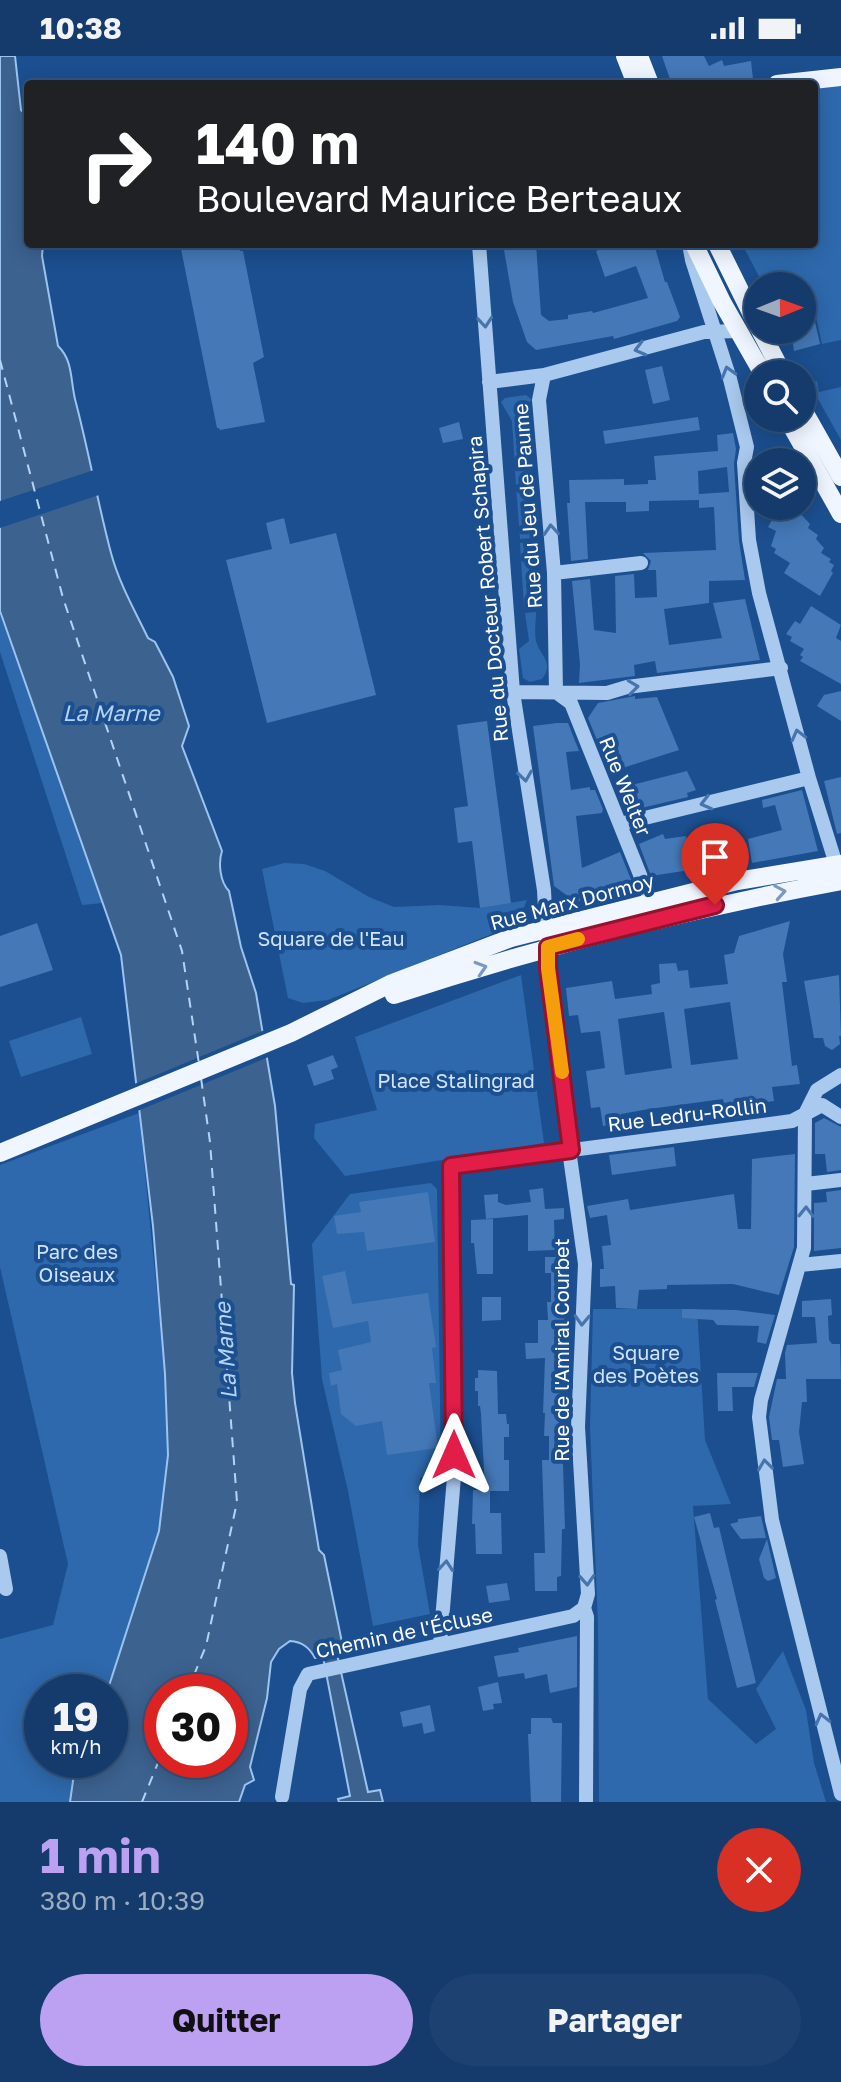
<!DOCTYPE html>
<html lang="fr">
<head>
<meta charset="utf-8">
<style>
	:root { --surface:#143b6b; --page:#1d4271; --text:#f1f3f6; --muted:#9dadc1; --line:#33557e; --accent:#bca0f2 }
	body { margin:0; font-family:"Golos Text",sans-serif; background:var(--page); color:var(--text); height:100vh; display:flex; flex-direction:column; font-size:30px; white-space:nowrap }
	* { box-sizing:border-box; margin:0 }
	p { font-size:26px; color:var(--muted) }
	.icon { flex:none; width:44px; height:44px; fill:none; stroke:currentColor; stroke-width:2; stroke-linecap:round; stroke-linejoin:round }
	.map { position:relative; height:1746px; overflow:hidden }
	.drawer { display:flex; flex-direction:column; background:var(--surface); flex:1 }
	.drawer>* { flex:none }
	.top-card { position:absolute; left:24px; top:24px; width:794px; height:168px; border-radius:8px; box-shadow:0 4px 20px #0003,0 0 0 2px var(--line); background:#202124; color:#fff; overflow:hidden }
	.needle { width:52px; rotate:89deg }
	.fabs { position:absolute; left:744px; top:216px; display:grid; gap:16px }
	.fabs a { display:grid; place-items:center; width:72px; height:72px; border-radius:50%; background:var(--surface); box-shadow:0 4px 20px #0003,0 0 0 2px var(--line); font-size:40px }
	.speed { position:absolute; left:24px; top:1618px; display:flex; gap:16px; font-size:40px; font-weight:700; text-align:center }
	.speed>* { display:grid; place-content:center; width:104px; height:104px; border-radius:50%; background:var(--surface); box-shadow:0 4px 20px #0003,0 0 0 2px var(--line); line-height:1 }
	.speed small { font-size:20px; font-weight:400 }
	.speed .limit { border:12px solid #d22; background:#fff; color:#111 }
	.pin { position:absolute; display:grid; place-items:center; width:68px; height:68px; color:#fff; margin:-82px -34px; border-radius:50% 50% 50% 0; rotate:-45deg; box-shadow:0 0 8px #0007 }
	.pin .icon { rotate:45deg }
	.me { position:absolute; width:88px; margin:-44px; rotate:0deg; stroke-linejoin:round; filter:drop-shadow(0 0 6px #0008) }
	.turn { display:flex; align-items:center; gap:28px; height:168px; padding:0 40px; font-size:36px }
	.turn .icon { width:104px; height:104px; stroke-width:2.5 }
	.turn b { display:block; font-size:56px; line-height:68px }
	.round { display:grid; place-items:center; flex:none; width:84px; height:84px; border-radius:42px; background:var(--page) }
	.overview { display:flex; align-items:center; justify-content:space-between; height:136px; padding:0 40px }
	h1 { font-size:48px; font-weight:700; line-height:60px; color:var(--accent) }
	.action { display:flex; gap:16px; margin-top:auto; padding:16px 40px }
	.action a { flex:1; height:92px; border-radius:48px; background:var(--accent); color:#111; font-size:32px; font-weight:700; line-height:92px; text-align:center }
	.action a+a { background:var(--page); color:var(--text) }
	.status { display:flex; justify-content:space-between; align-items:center; height:56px; padding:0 40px; background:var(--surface); direction:ltr }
	.status svg { height:22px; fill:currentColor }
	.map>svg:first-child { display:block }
	.green { fill:#2e69ad }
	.water { fill:#3c6290; stroke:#9cc4f0; stroke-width:2; fill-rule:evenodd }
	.pier { fill:#1b4f8f }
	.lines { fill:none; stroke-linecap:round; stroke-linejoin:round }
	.ferry { stroke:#b5d3f5; stroke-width:2; stroke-dasharray:10 8; stroke-linecap:butt }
	.building { fill:#4478b7; fill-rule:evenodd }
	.minor { stroke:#a9c9ee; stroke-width:14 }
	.major { stroke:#f0f6ff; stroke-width:18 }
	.oneway { stroke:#4674ac }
	.oneway2 { stroke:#7b9ac1 }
	.route-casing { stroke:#92132f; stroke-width:20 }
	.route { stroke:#e11d48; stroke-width:14 }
	.slow { stroke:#f59e0b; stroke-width:14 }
	.labels { text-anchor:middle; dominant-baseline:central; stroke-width:8; stroke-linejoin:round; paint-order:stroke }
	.street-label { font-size:20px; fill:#fff; stroke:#1b4f8f }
	.park-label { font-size:20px; fill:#cfe3fa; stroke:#1b4f8f }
	.water-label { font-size:22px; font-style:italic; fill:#b5d3f5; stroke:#1b4f8f }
</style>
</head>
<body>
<div class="status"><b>10:38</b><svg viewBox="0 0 49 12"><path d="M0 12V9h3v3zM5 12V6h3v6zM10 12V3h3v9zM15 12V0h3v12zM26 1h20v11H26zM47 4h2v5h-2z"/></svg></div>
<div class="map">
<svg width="841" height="1746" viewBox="0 0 841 1746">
	<rect width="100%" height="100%" fill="#1b4f8f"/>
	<path class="green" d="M841 26V284L822 288 811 237 802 239V230H764L742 188H814V29Z
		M817 325 819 336 841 331V384L809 327Z
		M526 339 532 344 521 351 526 411 515 412 512 365 501 346 505 342Z
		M527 414 532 482 520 483 515 415Z
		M533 486 536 552 524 553 520 487Z
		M536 556C536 565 534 576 536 585 540 600 555 606 542 623L530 626 523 622 519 593 529 585 525 557Z
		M0 558 103 847 82 849 0 596Z
		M284 807 304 808 325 815 369 841 394 851 439 849 480 852 527 844 520 860 509 871 328 944 303 947 288 942 262 813Z
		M521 919 544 1087 345 1120 314 1082 315 1068 377 1054 355 981Z
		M81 961 92 998 21 1021 9 985Z
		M139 1057 165 1318 168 1399 159 1475 107 1636H42V1704H80L74 1718 70 1746H0V1583L53 1569 68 1508 0 1211V1109Z
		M431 1127 437 1133 441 1417 420 1422 418 1489 430 1558 373 1570 348 1435 322 1323 312 1188 350 1138Z
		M593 1253H697L705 1384 731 1448 693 1450 708 1643 756 1688 776 1673 756 1633 783 1595 806 1654 814 1707 826 1746H599L598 1570 590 1371Z"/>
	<path class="water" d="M0 0H15L21 54 26 59 28 73V188H43L42 200 58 290C74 305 70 327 76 347 89 397 98 448 111 497 119 527 135 555 148 582L155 586 173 621 189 670 182 690 222 795C218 807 220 826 229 835L241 891 256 937 275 1050 291 1228 294 1229 292 1317 295 1347 319 1494 324 1499 344 1596 337 1598 341 1616 368 1736 380 1734 383 1746H339L338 1743 350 1740 323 1601 315 1602C309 1591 302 1586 290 1585L279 1593 271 1606 267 1642 250 1711 254 1724 245 1729 239 1746H70L74 1718 80 1704H110V1636H107L159 1475 168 1399 165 1318 153 1170 121 899 0 555ZM162 1636H230V1704H162Z"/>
	<path class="pier" d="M97 413 102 438 0 472V445Z
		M267 973 271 1000 135 1056 132 1029Z"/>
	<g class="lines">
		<path class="ferry" d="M0 304 63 542 182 895 199 1008
			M187 1636 206 1590 237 1446 210 1086 201 1022
			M142 1746 162 1697"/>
	</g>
	<path class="building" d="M662 0H704L709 10 722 4 724 10 751 5 753 23 721 28H681L677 24 671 26Z
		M180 188H239L240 195H243L264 301 253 307 265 366 220 374 219 372H217Z
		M503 188H536L541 259 549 265 568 263V259L592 255 593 257 648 242 636 210 605 221 596 195 607 191 606 188H654L665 226H667L680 261 677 265 614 283 613 280 536 294 527 286 513 246Z
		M802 231H807L820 288 794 295 791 274H802Z
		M662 310 670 344 653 348 645 314Z
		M698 361 700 374 605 388 603 375Z
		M459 366 463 383 443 387 439 372Z
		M733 377 736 393 734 408 739 485 745 524 709 525V547L664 553 669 589 722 582 713 547 745 543 760 604 657 617 655 605 634 609 635 620 579 627 580 608 572 525 590 523 594 574 616 577 615 520 634 518 635 542 657 541 656 514H648L651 505 643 497 716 494 714 451 699 452V444L649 445V455L626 456V446H585L588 503 571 505 567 447H570L569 424 624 423V429L648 428V424H656L654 400 718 395 717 379ZM727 411 729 436 699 438V443L698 415Z
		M780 450H801L798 455 810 468 808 472 818 479 816 483 824 492 821 497 831 503 829 506 834 509 831 515 833 517 820 540 784 517 790 507 774 497 776 493 771 490 776 475 768 471Z
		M284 462 290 488 336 477 376 639 267 667 226 504 272 493 266 467Z
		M811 550 841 569 836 582 841 585V628L800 605 803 601 800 599 804 593 790 585 792 581 786 578 795 565 800 568Z
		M841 635V665L817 650 824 639Z
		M635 640V643L657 641 679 694 610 716 588 662 598 647Z
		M487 665 511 847 480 852 472 785 458 787 454 752 468 750 457 669Z
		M557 667H568L579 695 566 696 571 734 590 731V734H595L603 753 602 757 576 760 582 812 620 796 632 826 576 846 554 830 533 670Z
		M687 715 696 734 687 737 688 741 633 754 623 750 616 733Z
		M841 721V777L837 778 824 725Z
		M802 734 818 795 752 807 748 783 782 774 775 749 763 752 762 744Z
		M663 778 665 783 686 780 689 793 719 788 723 809 651 820 639 788Z
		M790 865 783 898 787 926H782L792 1010 797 1009 800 1028 772 1031 774 1045 724 1052 723 1043 649 1053 621 1058 622 1067 603 1070 600 1051 591 1052 586 1015 605 1012 600 975 581 977 578 959 569 960 566 932 612 925 615 943 652 938 651 929 660 927 659 908 676 907 678 915 688 914 690 932 728 928 724 899 734 897 739 880ZM730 946 738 1003 691 1009 684 953ZM664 956 672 1012 625 1019 618 963Z
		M37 867 53 914 0 931V880Z
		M839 919 841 980H839L840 988 832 994 825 990 823 982H814L804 925Z
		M333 999 338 1011 331 1014 334 1023 314 1030 307 1009Z
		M824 1062 841 1071V1114L827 1116 825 1098H815V1067Z
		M674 1091 676 1110 612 1119 609 1099Z
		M795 1098 794 1191 779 1239 733 1228 667 1229V1233L639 1234 637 1253 616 1252 615 1230 600 1231V1213H604L602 1190 611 1189 607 1159 590 1162 587 1150 628 1143 630 1154 734 1138 738 1173H751L752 1103Z
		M543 1132 545 1153 564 1152V1163L554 1164 555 1194 528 1195V1159L486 1163 484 1139 498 1138V1146L506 1149 531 1146 529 1134Z
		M841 1134V1192L814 1195V1147L827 1146 826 1136Z
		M428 1136 435 1186 367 1195 364 1176 337 1178 334 1160 361 1156 359 1146Z
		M493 1163V1218H477L474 1187H471V1164Z
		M545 1201H569L570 1239H565L566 1287 572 1286 568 1330H563L567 1377 562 1376 565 1473H562L561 1520 557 1521V1535H535L534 1497H545L542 1404H549V1380H544L545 1357H543L545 1302 526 1303 525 1287H538V1264H548L547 1246H551V1217H545Z
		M345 1215 352 1248 428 1237 436 1291 432 1292 436 1327H429L438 1392 387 1399 382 1365 356 1370 341 1358 337 1328 331 1330 329 1317 342 1314 338 1294 371 1286 368 1265 333 1272 322 1220Z
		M482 1241H501V1264L482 1265Z
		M831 1243 832 1259 828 1260 829 1284 832 1288H840L841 1323H806L807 1346H802L799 1376 804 1408 783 1411 779 1384H772L769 1361 777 1323H786L785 1297 787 1289 817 1287 815 1261H802V1245Z
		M682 1253 736 1254 775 1259 766 1288 757 1286 759 1270 717 1269 713 1264 682 1262Z
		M478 1314 497 1315 498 1358H506L507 1368H509V1381H504V1404H509V1435H490V1457H501L502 1498H476L475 1468H472L473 1434H485L481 1358 480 1350H478V1335H475V1322H478Z
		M717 1317H758L754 1331H732L733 1355H718Z
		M710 1457 714 1472 719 1471 756 1627 737 1632 715 1544 717 1543 694 1461Z
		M761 1460 766 1482 741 1483 730 1468 738 1466V1463Z
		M767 1483 776 1522 768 1525 764 1522 759 1503Z
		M507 1527 510 1544 489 1547 486 1530Z
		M577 1580V1631L550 1637 547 1618 525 1623 524 1617 498 1621 494 1600 519 1596 518 1592Z
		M498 1626 502 1647 493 1648 494 1653 483 1655 478 1631Z
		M430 1649 435 1675 424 1678 422 1667 403 1671 400 1656Z
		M531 1662H551L553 1667H562L561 1746H531L528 1678H531Z"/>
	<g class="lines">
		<path class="minor" d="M479 188 513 636 544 834 548 912 571 1082 570 1101 585 1208 578 1371 588 1538 584 1552 587 1561 586 1746
			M689 188 692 204 730 323 747 391 744 407 749 484 759 537 809 722 839 818
			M544 319 539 344 554 517 556 636
			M489 326 544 319 704 276 738 275
			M554 517 641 507
			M513 636 607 637 627 631 781 612
			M556 636 571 647 651 846
			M620 768 809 722
			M841 1019 817 1034 805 1058 804 1192 761 1344 759 1361 772 1464 841 1738
			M806 1128 841 1124
			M800 1209 841 1205
			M0 1500 6 1533
			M440 1588 454 1421 451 1110 792 1065 822 1049 841 1061
			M282 1741 300 1633 308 1618 573 1560 584 1552"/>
		<path class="major" d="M625 0 636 28
			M639 0 650 28
			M777 28 841 21
			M694 188 722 246 763 318
			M717 188 758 271
			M760 274 783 318
			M802 352 841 421
			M787 362 841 458
			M394 939C540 891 689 853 841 825
			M0 1097 291 977 390 928 511 882 737 825 841 808"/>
	</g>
	<defs><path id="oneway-chevron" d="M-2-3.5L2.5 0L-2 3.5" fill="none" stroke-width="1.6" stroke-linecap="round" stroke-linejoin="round" transform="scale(2)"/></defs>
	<g class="oneway">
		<use href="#oneway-chevron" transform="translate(485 266) rotate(85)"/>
		<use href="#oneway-chevron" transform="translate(640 293) rotate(165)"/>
		<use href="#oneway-chevron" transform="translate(728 316) rotate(-106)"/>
		<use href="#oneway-chevron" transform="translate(551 474) rotate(-94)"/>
		<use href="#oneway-chevron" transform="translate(633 631) rotate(-7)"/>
		<use href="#oneway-chevron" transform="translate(798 679) rotate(-104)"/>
		<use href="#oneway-chevron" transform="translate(525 720) rotate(82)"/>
		<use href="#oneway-chevron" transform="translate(706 747) rotate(166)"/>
		<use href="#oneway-chevron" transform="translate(806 1156) rotate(-89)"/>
		<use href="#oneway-chevron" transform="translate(582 1264) rotate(92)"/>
		<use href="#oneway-chevron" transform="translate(765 1409) rotate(-97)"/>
		<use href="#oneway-chevron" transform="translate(446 1510) rotate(-85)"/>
		<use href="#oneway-chevron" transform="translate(587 1524) rotate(87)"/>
		<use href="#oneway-chevron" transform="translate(822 1663) rotate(-104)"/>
	</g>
	<g class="oneway2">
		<use href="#oneway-chevron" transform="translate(780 836) rotate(-10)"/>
		<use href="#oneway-chevron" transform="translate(481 912) rotate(-17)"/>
	</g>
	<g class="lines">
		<defs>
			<path id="route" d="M454 1399 451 1110 571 1094 548 912V891L715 849"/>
		</defs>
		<use href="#route" class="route-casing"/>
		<use href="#route" class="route"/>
		<path class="slow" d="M562 1016 548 912V891L578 883"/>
	</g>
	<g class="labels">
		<g class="street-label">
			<text transform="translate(527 450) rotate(-94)">Rue du Jeu de Paume</text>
			<text transform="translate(487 533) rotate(-95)">Rue du Docteur Robert Schapira</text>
			<text transform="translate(626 730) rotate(68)">Rue Welter</text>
			<text transform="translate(572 845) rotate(-15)">Rue Marx Dormoy</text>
			<text transform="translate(687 1058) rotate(-7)">Rue Ledru-Rollin</text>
			<text transform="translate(561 1294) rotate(-90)">Rue de l'Amiral Courbet</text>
			<text transform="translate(404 1576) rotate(-12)">Chemin de l'Écluse</text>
		</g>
		<g class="park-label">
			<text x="331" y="882">Square de l'Eau</text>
			<text x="456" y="1024">Place Stalingrad</text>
			<text x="77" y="1195">Parc des<tspan x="77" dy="23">Oiseaux</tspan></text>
			<text x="646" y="1296">Square<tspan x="646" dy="23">des Poètes</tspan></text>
		</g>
		<g class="water-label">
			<text x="111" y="656">La Marne</text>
			<text transform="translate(225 1295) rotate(-94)">La Marne</text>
		</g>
	</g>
</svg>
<div class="fabs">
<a><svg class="needle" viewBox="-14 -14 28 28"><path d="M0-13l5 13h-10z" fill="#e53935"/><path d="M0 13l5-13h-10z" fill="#9dadc1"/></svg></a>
<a><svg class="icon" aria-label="search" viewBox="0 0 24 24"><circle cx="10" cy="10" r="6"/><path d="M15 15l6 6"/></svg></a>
<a><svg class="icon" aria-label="layers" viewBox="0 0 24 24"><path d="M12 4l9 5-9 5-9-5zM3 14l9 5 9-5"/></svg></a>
</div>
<div class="speed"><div>19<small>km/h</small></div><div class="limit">30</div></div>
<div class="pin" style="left:715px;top:849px;background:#d93025"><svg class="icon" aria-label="arrive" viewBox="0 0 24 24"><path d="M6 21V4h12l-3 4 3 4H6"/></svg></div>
<svg class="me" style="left:454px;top:1399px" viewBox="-20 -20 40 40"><path d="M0-17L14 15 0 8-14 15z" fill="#e11d48" stroke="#fff" stroke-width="4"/></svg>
<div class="top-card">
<div class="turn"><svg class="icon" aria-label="right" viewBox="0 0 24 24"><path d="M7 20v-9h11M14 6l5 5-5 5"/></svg><div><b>140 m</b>Boulevard Maurice Berteaux</div></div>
</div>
</div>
<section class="drawer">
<div class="overview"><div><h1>1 min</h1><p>380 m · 10:39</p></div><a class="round" style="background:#d93025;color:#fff"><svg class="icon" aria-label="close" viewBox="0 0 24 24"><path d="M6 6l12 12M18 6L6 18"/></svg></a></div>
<div class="action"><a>Quitter</a><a>Partager</a></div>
</section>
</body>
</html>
